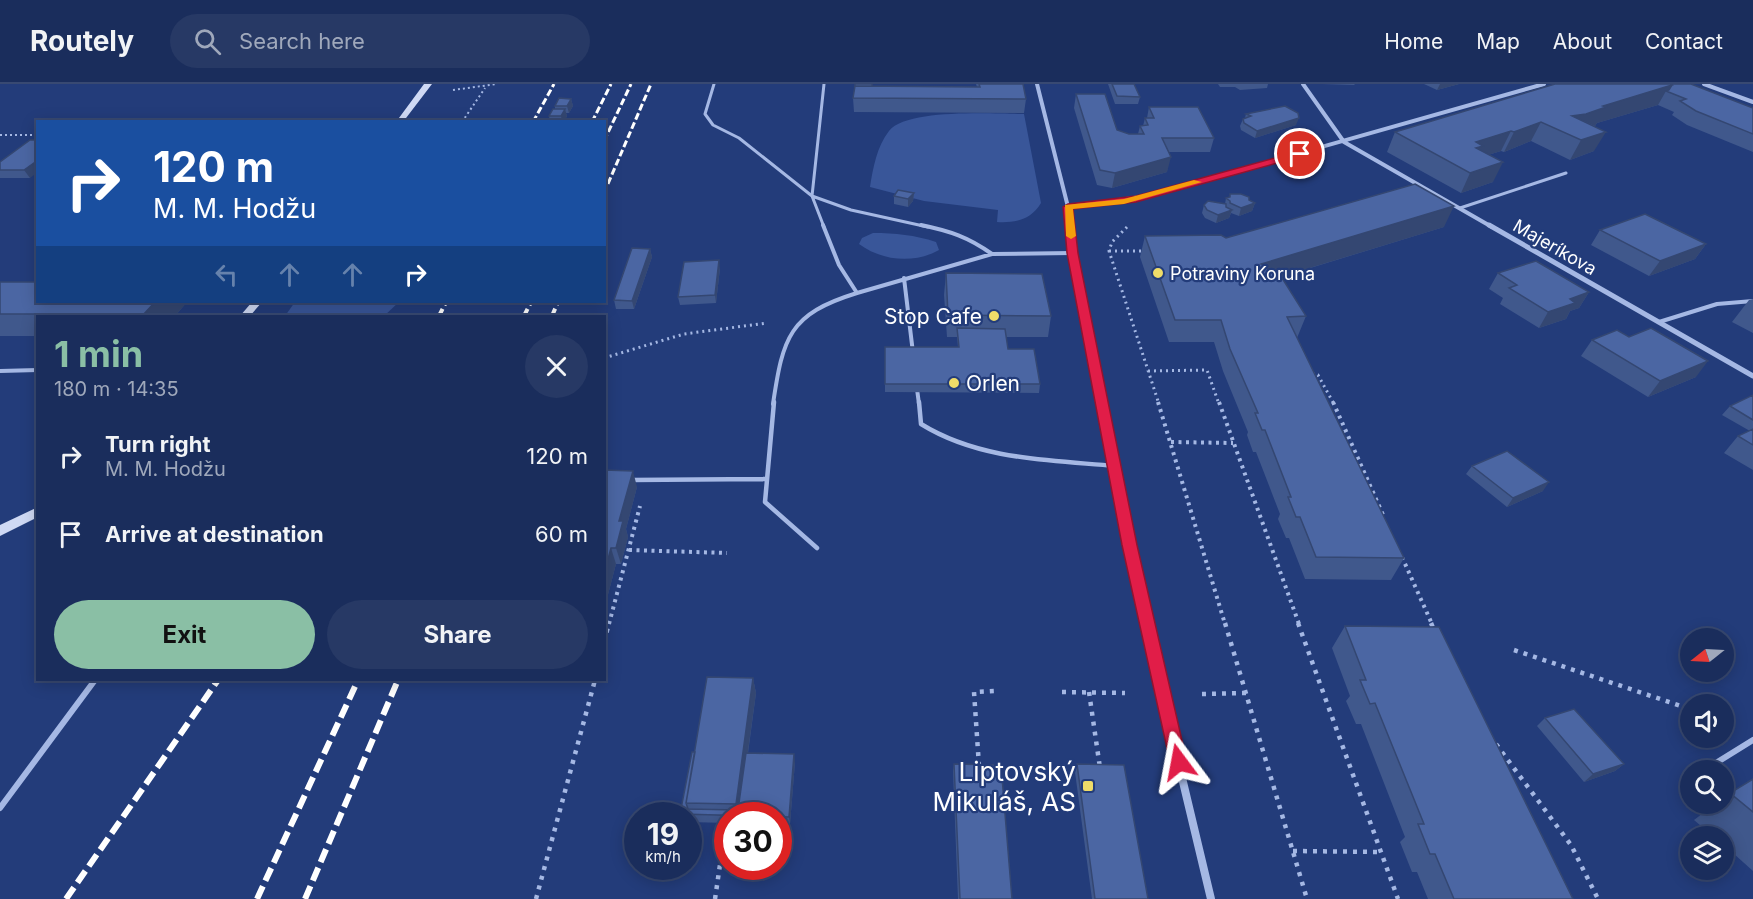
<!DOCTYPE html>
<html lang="en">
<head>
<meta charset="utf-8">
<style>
	:root { --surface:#1a2d5c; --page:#273965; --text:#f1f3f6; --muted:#9fa8bb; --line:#384972; --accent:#8abfa5 }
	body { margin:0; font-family:Inter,sans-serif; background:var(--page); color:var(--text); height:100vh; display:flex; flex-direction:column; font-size:22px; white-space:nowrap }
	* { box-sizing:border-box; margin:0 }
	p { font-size:20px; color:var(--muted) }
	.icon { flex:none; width:33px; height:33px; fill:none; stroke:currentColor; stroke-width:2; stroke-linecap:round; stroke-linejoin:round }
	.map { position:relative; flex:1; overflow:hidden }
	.details { position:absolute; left:36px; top:231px; width:570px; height:366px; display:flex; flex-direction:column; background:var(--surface); border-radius:0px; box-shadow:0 3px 15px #0003,0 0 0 2px var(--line) }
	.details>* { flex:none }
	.top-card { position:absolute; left:36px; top:36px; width:570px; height:183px; border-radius:0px; box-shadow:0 3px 15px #0003,0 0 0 2px var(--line); background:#1a4fa0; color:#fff; overflow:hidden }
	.needle { width:39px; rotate:252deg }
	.controls { position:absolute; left:1680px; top:544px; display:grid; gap:12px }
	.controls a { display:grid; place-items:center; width:54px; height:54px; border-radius:50%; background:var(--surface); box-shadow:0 3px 15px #0003,0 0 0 2px var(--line); font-size:30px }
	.speed { position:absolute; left:624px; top:718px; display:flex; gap:12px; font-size:30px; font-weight:700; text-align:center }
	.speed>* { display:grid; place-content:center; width:78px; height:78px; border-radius:50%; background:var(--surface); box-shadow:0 3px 15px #0003,0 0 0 2px var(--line); line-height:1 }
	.speed small { font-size:15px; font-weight:400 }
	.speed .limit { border:9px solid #d22; background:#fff; color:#111 }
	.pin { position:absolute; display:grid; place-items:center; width:51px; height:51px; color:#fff; margin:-26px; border:3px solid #fff; border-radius:50%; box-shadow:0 2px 6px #0007 }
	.me { position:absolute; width:66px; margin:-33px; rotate:347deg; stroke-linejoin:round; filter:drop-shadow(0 0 4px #0008) }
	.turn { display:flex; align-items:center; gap:21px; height:126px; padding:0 18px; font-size:27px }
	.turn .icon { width:78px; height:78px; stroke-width:2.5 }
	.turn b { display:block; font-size:42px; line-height:51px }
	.lanes { display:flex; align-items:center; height:57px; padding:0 18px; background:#0003; justify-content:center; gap:30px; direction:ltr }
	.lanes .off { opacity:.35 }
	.round { display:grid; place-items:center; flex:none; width:63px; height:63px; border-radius:32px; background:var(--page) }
	.overview { display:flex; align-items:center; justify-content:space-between; height:102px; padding:0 18px }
	h1 { font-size:36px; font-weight:700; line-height:45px; color:var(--accent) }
	.cta { display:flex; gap:12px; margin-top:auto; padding:12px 18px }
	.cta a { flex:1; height:69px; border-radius:36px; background:var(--accent); color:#111; font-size:24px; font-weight:700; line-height:69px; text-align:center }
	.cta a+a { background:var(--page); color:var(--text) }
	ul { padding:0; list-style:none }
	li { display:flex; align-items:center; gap:18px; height:78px; padding:0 18px }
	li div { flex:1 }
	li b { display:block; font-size:22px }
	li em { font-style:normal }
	header { display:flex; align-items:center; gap:36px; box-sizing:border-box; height:84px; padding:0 30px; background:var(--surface); border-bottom:2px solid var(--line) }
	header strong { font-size:28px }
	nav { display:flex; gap:33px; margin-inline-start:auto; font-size:21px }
	.search { width:420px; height:54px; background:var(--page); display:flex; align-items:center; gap:15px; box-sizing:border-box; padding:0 21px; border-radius:33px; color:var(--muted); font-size:22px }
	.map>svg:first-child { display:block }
	.green { fill:#395699 }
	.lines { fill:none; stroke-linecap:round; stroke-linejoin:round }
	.path-far3 { stroke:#a5b8e4; stroke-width:2; stroke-dasharray:2 3; stroke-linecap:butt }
	.path-far2 { stroke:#a5b8e4; stroke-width:3; stroke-dasharray:2 4; stroke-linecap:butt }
	.path-far1 { stroke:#a5b8e4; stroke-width:4; stroke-dasharray:3 4.5; stroke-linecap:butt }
	.path { stroke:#a5b8e4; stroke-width:4.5; stroke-dasharray:4 6; stroke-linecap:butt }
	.lane-far3 { stroke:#a5b8e4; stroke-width:3 }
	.lane-far2 { stroke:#a5b8e4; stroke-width:4 }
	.lane-far1 { stroke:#a5b8e4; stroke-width:4.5 }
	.lane { stroke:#a5b8e4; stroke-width:6 }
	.street-far3 { stroke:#a5b8e4; stroke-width:4 }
	.street-far2 { stroke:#a5b8e4; stroke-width:5 }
	.street-far1 { stroke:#a5b8e4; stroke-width:6 }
	.street { stroke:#a5b8e4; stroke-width:8 }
	.secondary { fill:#cfd9f4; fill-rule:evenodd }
	.rail-far2 { stroke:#fff; stroke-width:3; stroke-dasharray:7 3; stroke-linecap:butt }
	.rail-far1 { stroke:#fff; stroke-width:4; stroke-dasharray:8 4; stroke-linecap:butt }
	.rail { stroke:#fff; stroke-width:6; stroke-dasharray:14 6; stroke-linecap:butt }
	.wall { fill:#40588c }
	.shaded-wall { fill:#344772 }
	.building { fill:#4b66a3; stroke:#344772; stroke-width:1.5 }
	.route { fill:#e11d48; stroke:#92132f; stroke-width:1.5 }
	.slow { fill:#f59e0b }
	.poi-dot { fill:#efdc69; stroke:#233c7a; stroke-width:2 }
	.labels { text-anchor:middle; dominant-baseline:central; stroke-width:4.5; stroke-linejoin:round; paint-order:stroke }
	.far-street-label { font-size:18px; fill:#fff; stroke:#233c7a }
	.far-poi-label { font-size:18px; fill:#fff; stroke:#233c7a; text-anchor:start }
	.poi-label { font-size:21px; fill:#fff; stroke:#233c7a; text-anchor:end }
	.near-poi-label { font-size:26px; fill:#fff; stroke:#233c7a; text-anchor:end }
</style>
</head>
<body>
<header>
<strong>Routely</strong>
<div class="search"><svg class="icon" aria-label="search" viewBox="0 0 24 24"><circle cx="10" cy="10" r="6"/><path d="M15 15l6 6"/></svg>Search here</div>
<nav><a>Home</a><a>Map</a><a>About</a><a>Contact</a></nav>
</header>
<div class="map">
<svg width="1753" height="815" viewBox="0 0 1753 815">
	<rect width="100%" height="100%" fill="#233c7a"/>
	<path class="green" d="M1024 30 1041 119C1031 136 1015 139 997 138L998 126 924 117 870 103C873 84 877 62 889 47 907 24 996 30 1024 30Z
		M873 149C895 149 915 151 936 158L939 166C914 180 882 177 859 160L862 154Z
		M295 218H399L384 232H285Z"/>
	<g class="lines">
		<path class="path-far3" d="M453 6 497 0
			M462 38 485 4
			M0 51H38"/>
		<path class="path-far2" d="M1127 143 1112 158 1109 167 1159 320
			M1109 167H1145
			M604 274 684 250 767 239
			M1148 287 1207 286 1219 320
			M1312 289 1318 291 1334 320"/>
		<path class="path-far1" d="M1158 318 1225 540
			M1219 318 1299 540
			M1333 318 1384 433
			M1171 358 1233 359
			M629 466 727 469
			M1402 473 1432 540
			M609 540 640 422"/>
		<path class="path" d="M1225 539 1307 815
			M1298 539 1398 815
			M1431 539 1434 546
			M604 558 609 539
			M1514 566 1690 625
			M1062 608 1125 609
			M1089 608 1100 684
			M1202 610 1246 609
			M1496 660 1571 761 1598 815
			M979 682 974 608 994 607
			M1293 767 1381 768
			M536 815 595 596
			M715 815 723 760"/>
		<path class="lane-far3" d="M714 0 705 30 713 41 739 54 812 112 851 126 928 143
			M824 0 812 112 824 143
			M1460 124 1566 89"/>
		<path class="lane-far2" d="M823 141 839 181 857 209 992 170 1072 169
			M921 141C950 147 968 153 992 170
			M904 194 913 269
			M1659 238 1717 220 1753 217
			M0 287 38 286
			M917 305 919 320
			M773 320C783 253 789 230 857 209"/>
		<path class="lane-far1" d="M774 318 765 418 817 464
			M919 318 921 340C979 376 1049 376 1115 382
			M631 396 767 395"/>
		<path class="lane" d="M1703 687 1753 656
			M0 724 95 596"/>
		<path class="street-far3" d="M1037 0 1068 123 1070 143
			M1303 0 1344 58 1492 143
			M1704 0 1753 18
			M1068 123 1148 112 1544 0"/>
		<path class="street-far2" d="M1070 141 1072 169 1102 320
			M1489 141 1753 292"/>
		<path class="street-far1" d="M1101 318 1146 540"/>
		<path class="street" d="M1145 539 1211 815"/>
		<path class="secondary" d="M424 0H432L403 38H396Z
			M252 218H262L250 232H240Z
			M38 423V433L0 452V441Z"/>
		<path class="rail-far2" d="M533 38 554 0
			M592 38 611 0
			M604 57 631 0
			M604 109 651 0"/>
		<path class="rail-far1" d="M439 232 446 218
			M524 232 531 218
			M552 232 558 218"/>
		<path class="rail" d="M66 815 218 596
			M257 815 358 596
			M305 815 398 596"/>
	</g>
	<path class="wall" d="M976 0H1023L1026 15 1024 29 854 28 853 14 872 2 977 3Z
		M1108 0H1134L1140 13 1138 20H1115Z
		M1218 0H1268L1267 4 1240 6 1235 3H1220Z
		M1322 0H1355L1354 1Z
		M1424 0H1459L1437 6Z
		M1691 0 1753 24V68L1687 41 1672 31 1674 28 1658 21 1597 39 1595 42 1594 67 1570 76 1531 57 1504 68 1501 67 1488 71 1493 98 1461 109 1387 68 1395 48Z
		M1076 10 1117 46 1129 50H1138L1140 42H1143L1145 34H1147L1149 23 1214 54 1210 68H1169L1167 88 1112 104 1097 101 1074 24Z
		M571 15 573 22 569 29H566L567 32 564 38H550L549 32 555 25V22Z
		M1246 30 1296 41 1255 54 1241 46 1240 42 1243 35 1245 34Z
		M30 56V94H0V78Z
		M914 109 913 117 908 123 894 120V112Z
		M1230 110 1249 116 1255 119 1252 127 1239 132 1231 129 1229 134 1216 139 1205 134 1202 129 1204 121 1225 120 1226 114 1230 113Z
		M1444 143 1281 193 1306 232 1297 254 1404 474 1391 496 1305 495 1289 454H1286L1278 435 1280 430 1256 368H1253L1247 351 1248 348 1223 287 1214 258H1169L1140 173 1145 152 1226 154Z
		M1600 146 1706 160 1695 175 1649 192 1591 161Z
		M650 165 652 173 634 225H616L614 216Z
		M720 184 716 219 680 221 678 213Z
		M946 189 1051 232 1048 253H1006L1008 265 1040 300 1039 309 885 308V263H958L957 253H947L944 211Z
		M1498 189 1589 208 1579 224 1570 227 1566 235 1539 244 1500 220 1503 214 1489 205Z
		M0 198 187 218 175 232H38V252H0Z
		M1753 215V249L1732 238 1749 216Z
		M1592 256 1696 293 1648 313 1581 272Z
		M1753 311V386L1724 369 1738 352 1750 347 1722 331 1730 322Z
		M1472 382 1543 407 1507 423 1466 390Z
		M604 386 637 403 626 445 628 453 621 480H616L604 526Z
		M1345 542 1573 815H1428L1417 788H1412L1400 758 1405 753 1361 640H1356L1346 617 1350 612 1332 564Z
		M753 594 756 609 748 669 795 678 790 740H778V732H728V739L688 738V732H681L680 730 695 668Z
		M1545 634 1624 680 1615 687 1584 698 1537 642Z
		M954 680 1012 815H958L953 687Z
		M1077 680 1148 815H1092L1075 688Z
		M1753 695V787L1724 761V753H1714L1694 736 1715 720H1724V714Z"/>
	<path class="shaded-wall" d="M1440 0H1459L1437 6Z
		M1672 1 1668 8 1666 7 1658 21 1597 39 1595 42 1572 32 1603 22Z
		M571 15 573 22 569 29 567 22Z
		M565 25 567 32 564 38H562L561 32Z
		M1299 34 1296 41 1255 54 1257 47Z
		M1541 38 1531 57 1504 68 1514 48Z
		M1511 47 1501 67 1478 74 1476 58Z
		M1606 48 1594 67 1570 76 1581 56Z
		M1171 73 1167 88 1112 104 1115 89Z
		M38 76V88L30 94 24 86Z
		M1503 78 1493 98 1461 109 1470 89Z
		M914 109 913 117 908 123V115Z
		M1255 119 1252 127 1239 132 1241 124Z
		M1454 122 1444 143 1254 201 1261 180Z
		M1232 126 1229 134 1216 139 1218 131Z
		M1706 160 1695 175 1649 192 1660 177Z
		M650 165 652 173 634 225 632 217Z
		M719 176 720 184 716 219 715 211Z
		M1589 208 1579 224 1570 227 1566 235 1539 244 1548 228 1570 215Z
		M155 218H187L175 232H142Z
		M1708 277 1696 293 1648 313 1660 297Z
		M633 387 637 403 626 445 628 453 621 480 616 464 619 437Z
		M1549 398 1543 407 1507 423 1513 414Z
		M611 464 616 480 604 526V490Z
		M753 594 756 609 739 732 736 720Z
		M794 670 795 678 790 740 789 733Z
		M1624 680 1615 687 1584 698 1593 690Z"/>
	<path class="building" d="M855 0H872V2H855Z
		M979 0H1023L1026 15 853 14 855 2 980 3Z
		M1112 0H1134L1140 13 1117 12Z
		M1555 0H1670L1672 1 1603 22 1606 23 1586 30 1572 32 1606 48 1581 56 1541 38 1514 48 1511 47 1476 58 1483 62 1476 64 1503 78 1470 89 1395 48Z
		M1670 0H1691L1753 24V50L1696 27 1680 17 1686 15 1666 7 1669 6 1672 1Z
		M1076 10H1105L1117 46 1129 50H1144L1140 42 1148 41 1145 34H1154L1149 23H1198L1214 54H1162L1171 73 1115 89 1100 86Z
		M559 14 571 15 567 22H555Z
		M1285 22 1298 29 1299 34 1257 47 1244 39 1243 35 1251 32 1246 30Z
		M553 25H565L561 32H549Z
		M30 56H38V76L24 86H0V78Z
		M1415 100 1454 122 1261 180 1269 186H1277L1306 232 1287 233 1404 474 1316 473 1300 433H1296L1288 413H1291L1265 346H1262L1255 329H1258L1230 265 1221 236H1175L1145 152 1221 151 1226 154Z
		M898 106 914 109 908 115 894 112Z
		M1230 110H1241L1249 113V116L1255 119 1241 124 1230 119V117L1226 114 1230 113Z
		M1208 117 1226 120V123L1232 126 1218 131 1207 126 1204 121Z
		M1645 130 1706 160 1660 177 1600 146Z
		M632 164 650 165 632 217 614 216Z
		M719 176 715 211 678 213 684 178Z
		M1536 177 1589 208 1570 215 1575 219 1548 228 1509 204 1517 201 1498 189Z
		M946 189 1042 190 1051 232 948 231Z
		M0 198H38V218H155L142 232H103L104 230H0Z
		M957 244 1005 245 1008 265H1034L1040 300H885V263H959Z
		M1651 244 1708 277 1660 297 1592 256 1617 246 1629 253Z
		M1753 311V336L1730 322Z
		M1753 345V361L1738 352Z
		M1507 367 1549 398 1513 414 1472 382Z
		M604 386 633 387 619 437H623L616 464H611L604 490Z
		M1345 542 1439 543 1573 815H1454L1435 770H1430L1418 740H1424L1375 619 1370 620 1360 596H1366Z
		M707 593 753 594 736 720 686 719Z
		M1574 625 1624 680 1593 690 1545 634Z
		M692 668H695L686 719 688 725 738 726 746 669 794 670 789 733 680 730Z
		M954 680 1001 681 1012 815H960Z
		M1077 680 1124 681 1148 815H1095Z
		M1753 695V728L1730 709Z"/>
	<path class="route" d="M1300 67 1305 70 1303 72 1136 118 1073 125 1078 169 1137 461 1187 678 1185 683 1179 686 1172 683 1170 678 1122 461 1067 169 1063 123 1068 120 1136 112Z"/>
	<path class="slow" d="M1194 96 1202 98 1124 120 1073 125 1076 152 1071 155 1066 152 1065 121 1124 115Z"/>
	<g class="poi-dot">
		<circle cx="1158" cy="189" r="6"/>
		<circle cx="994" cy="232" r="6"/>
		<circle cx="954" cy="299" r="6"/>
		<rect x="1082" y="696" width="12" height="12" rx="3"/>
	</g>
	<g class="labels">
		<g class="far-street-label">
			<text transform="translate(1555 163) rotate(30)">Majeríkova</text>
		</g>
		<g class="far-poi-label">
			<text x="1170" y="189">Potraviny Koruna</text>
		</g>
		<g class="poi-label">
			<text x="982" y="232">Stop Cafe</text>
			<text x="966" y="299" text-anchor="start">Orlen</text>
		</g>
		<g class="near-poi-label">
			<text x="1076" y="687">Liptovský<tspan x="1076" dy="30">Mikuláš, AS</tspan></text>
		</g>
	</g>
</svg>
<div class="controls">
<a><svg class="needle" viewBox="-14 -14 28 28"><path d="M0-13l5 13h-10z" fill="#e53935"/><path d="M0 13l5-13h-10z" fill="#9fa8bb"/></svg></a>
<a><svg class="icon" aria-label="sound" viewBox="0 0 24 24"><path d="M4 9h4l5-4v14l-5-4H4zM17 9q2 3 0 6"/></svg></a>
<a><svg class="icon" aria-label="search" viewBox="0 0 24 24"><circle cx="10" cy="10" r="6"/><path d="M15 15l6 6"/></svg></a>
<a><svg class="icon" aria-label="layers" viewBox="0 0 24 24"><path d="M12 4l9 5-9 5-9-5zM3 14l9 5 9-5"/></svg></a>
</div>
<div class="speed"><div>19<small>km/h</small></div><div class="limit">30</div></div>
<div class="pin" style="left:1300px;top:70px;background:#d93025"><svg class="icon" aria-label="arrive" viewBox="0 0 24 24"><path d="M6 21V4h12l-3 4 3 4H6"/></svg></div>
<svg class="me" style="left:1179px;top:678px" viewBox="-20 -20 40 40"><path d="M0-17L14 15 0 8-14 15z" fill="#e11d48" stroke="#fff" stroke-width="4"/></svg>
<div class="top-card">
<div class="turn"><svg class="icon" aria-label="right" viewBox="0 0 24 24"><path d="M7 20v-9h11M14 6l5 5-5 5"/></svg><div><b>120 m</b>M. M. Hodžu</div></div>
<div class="lanes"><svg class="icon off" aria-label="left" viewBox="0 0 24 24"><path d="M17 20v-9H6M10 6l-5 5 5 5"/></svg><svg class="icon off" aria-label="ahead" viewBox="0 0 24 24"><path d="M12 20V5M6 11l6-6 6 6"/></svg><svg class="icon off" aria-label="ahead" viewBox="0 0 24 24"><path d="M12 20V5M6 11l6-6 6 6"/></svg><svg class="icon" aria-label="right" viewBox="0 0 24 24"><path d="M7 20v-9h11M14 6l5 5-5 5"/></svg></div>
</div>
<section class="details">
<div class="overview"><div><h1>1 min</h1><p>180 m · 14:35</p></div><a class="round"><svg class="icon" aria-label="close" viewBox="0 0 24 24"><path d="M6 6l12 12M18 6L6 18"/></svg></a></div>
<ul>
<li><svg class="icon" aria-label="right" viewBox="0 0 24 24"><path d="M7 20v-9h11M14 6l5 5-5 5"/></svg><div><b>Turn right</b><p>M. M. Hodžu</p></div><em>120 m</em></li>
<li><svg class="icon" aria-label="arrive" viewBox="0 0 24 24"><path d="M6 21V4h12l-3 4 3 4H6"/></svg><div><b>Arrive at destination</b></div><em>60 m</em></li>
</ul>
<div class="cta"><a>Exit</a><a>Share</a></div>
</section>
</div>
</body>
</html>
